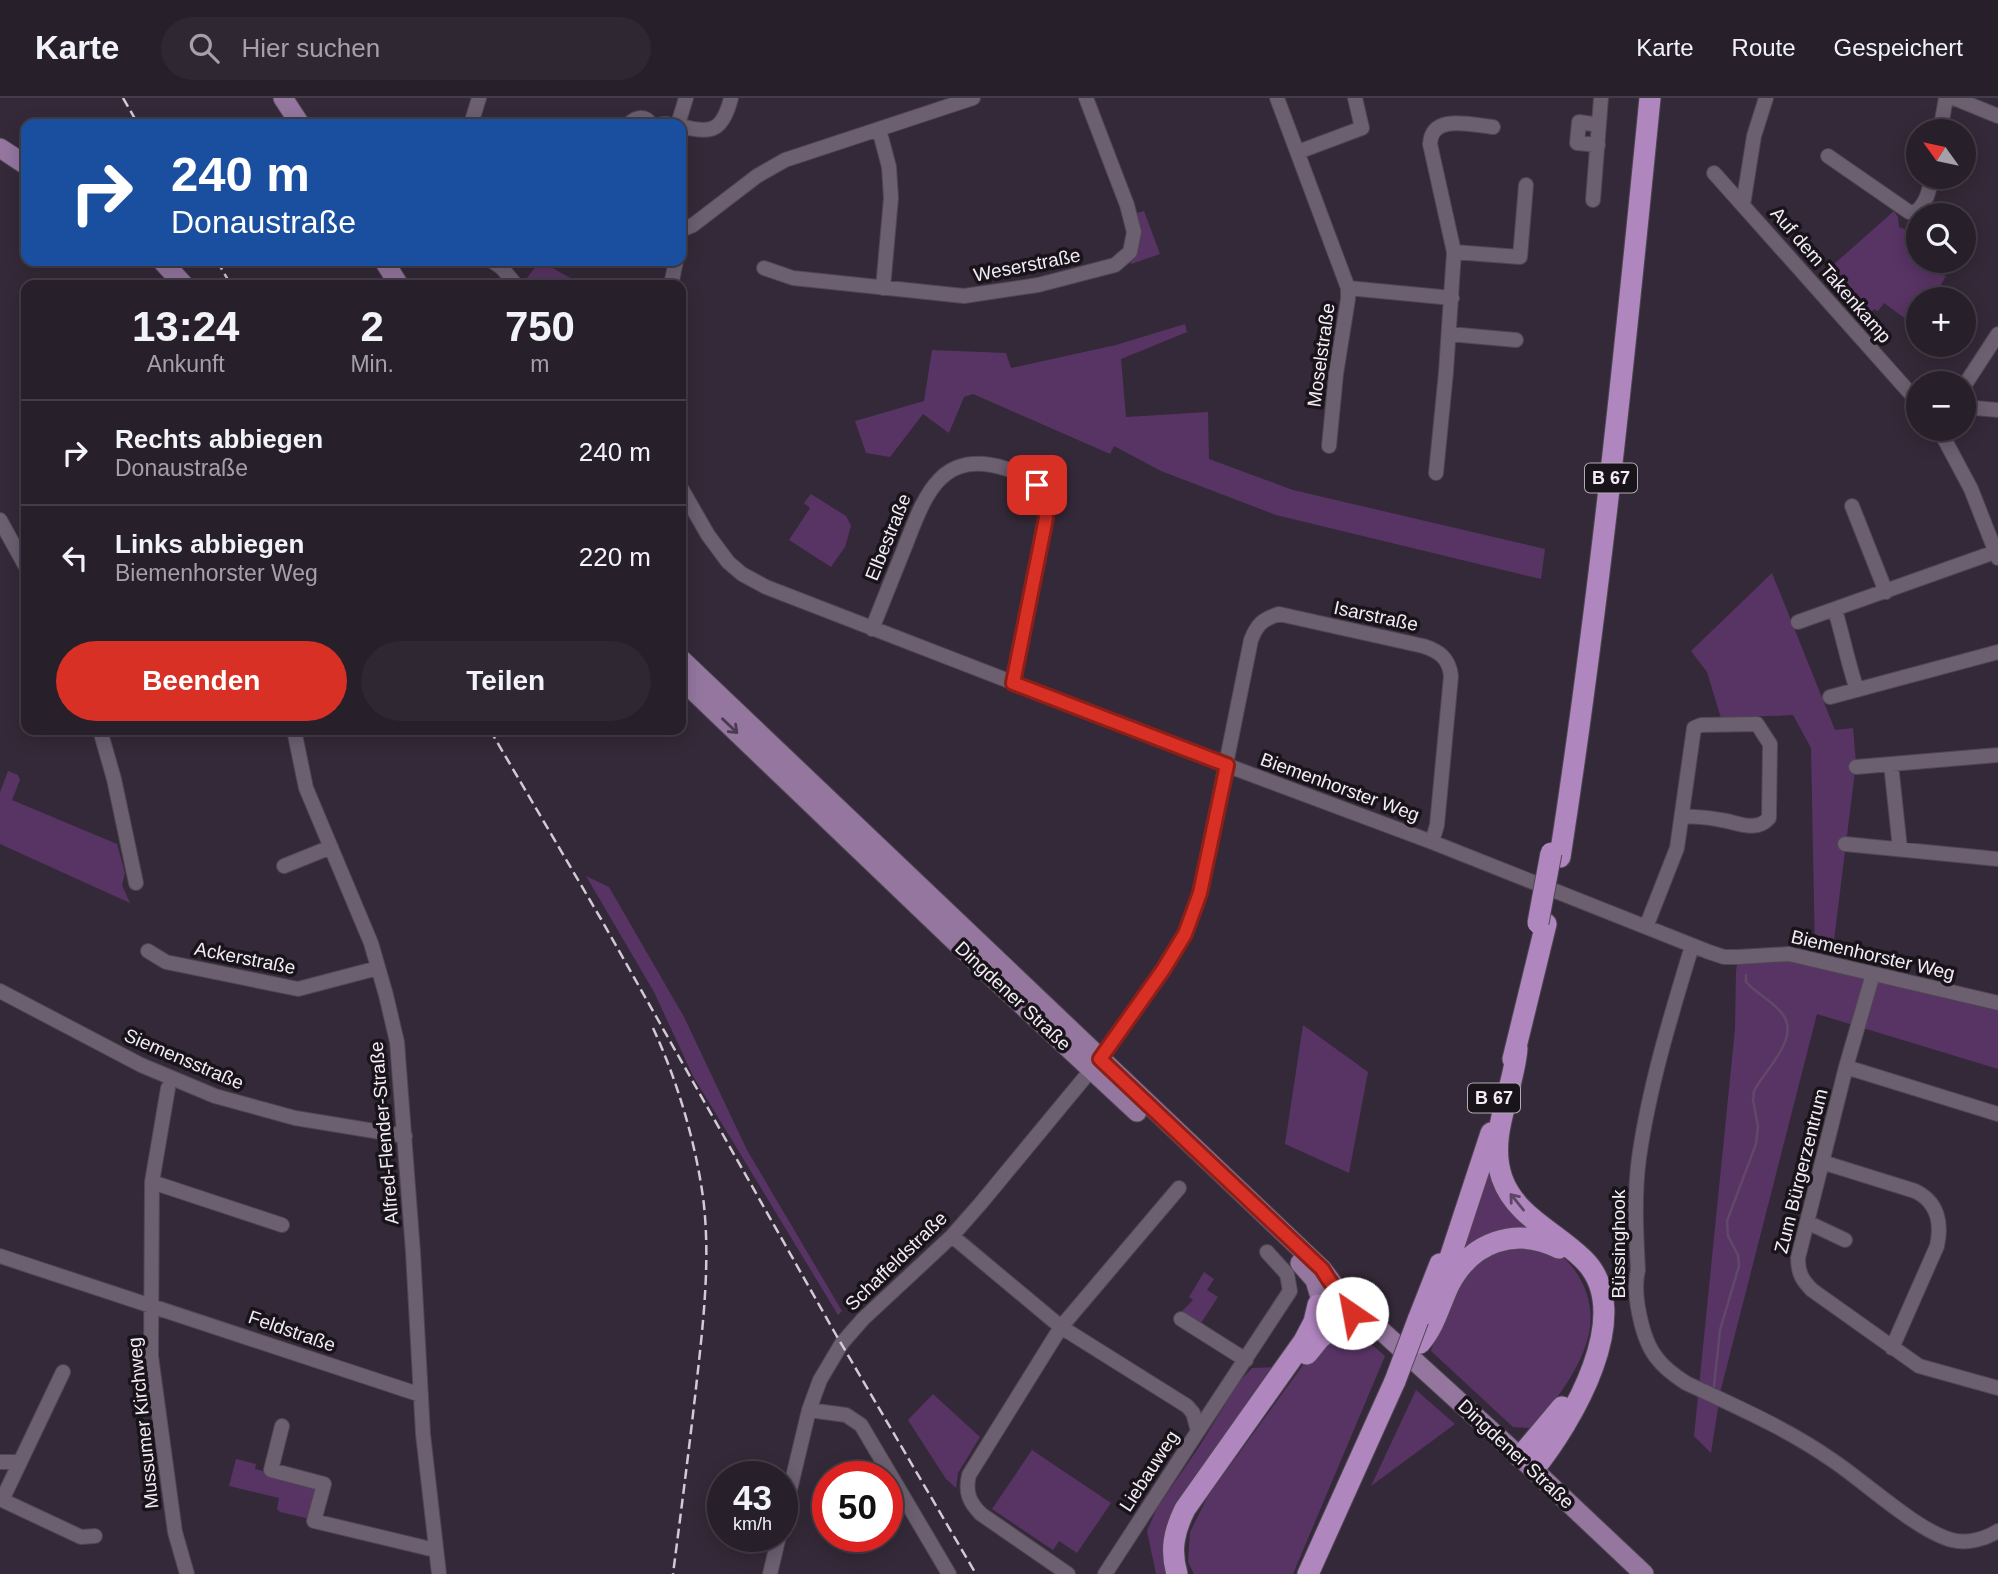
<!DOCTYPE html>
<html lang="de">
<head>
<meta charset="utf-8">
<style>
	:root { --surface:#271f2a; --page:#2f2732; --text:#f1f3f6; --muted:#a4a2a8; --line:#433d47; --accent:#d93025 }
	body { margin:0; font-family:Helvetica,sans-serif; background:var(--page); color:var(--text); height:100vh; display:flex; flex-direction:column; font-size:26px; white-space:nowrap }
	* { box-sizing:border-box; margin:0 }
	p { font-size:23px; color:var(--muted) }
	.icon { flex:none; width:38px; height:38px; fill:none; stroke:currentColor; stroke-width:2; stroke-linecap:round; stroke-linejoin:round }
	.map { position:relative; flex:1; overflow:hidden }
	.side { position:absolute; left:21px; top:182px; width:665px; height:455px; display:flex; flex-direction:column; background:var(--surface); border-radius:14px; box-shadow:0 4px 18px #0003,0 0 0 2px var(--line) }
	.side>* { flex:none }
	.top-card { position:absolute; left:21px; top:21px; width:665px; height:147px; border-radius:14px; box-shadow:0 4px 18px #0003,0 0 0 2px var(--line); background:#1a4fa0; color:#fff; overflow:hidden }
	.needle { width:46px; rotate:303deg }
	.controls { position:absolute; left:1906px; top:21px; display:grid; gap:14px }
	.controls a { display:grid; place-items:center; width:70px; height:70px; border-radius:50%; background:var(--surface); box-shadow:0 4px 18px #0003,0 0 0 2px var(--line); font-size:35px }
	.speed { position:absolute; left:707px; top:1363px; display:flex; gap:14px; font-size:35px; font-weight:700; text-align:center }
	.speed>* { display:grid; place-content:center; width:91px; height:91px; border-radius:50%; background:var(--surface); box-shadow:0 4px 18px #0003,0 0 0 2px var(--line); line-height:1 }
	.speed small { font-size:18px; font-weight:400 }
	.speed .limit { border:10px solid #d22; background:#fff; color:#111 }
	.pin { position:absolute; display:grid; place-items:center; width:60px; height:60px; color:#fff; margin:-30px; border-radius:14px; box-shadow:0 4px 10px #0006 }
	.me { position:absolute; width:77px; margin:-38px; rotate:327deg; stroke-linejoin:round; filter:drop-shadow(0 0 5px #0008) }
	.turn { display:flex; align-items:center; gap:24px; height:147px; padding:0 35px; font-size:32px }
	.turn .icon { width:91px; height:91px; stroke-width:2.5 }
	.turn b { display:block; font-size:49px; line-height:60px }
	.eta { display:flex; justify-content:space-evenly; align-items:center; height:119px; text-align:center }
	.eta b { font-size:42px; font-weight:600; line-height:49px }
	.cta { display:flex; gap:14px; margin-top:auto; padding:14px 35px }
	.cta a { flex:1; height:80px; border-radius:42px; background:var(--accent); color:#fff; font-size:28px; font-weight:600; line-height:80px; text-align:center }
	.cta a+a { background:var(--page); color:var(--text) }
	ul { padding:0; list-style:none }
	li { display:flex; align-items:center; gap:21px; height:105px; padding:0 35px; border-top:2px solid var(--line) }
	li div { flex:1 }
	li b { display:block; font-size:26px }
	li em { font-style:normal }
	header { display:flex; align-items:center; gap:42px; box-sizing:border-box; height:98px; padding:0 35px; background:var(--surface); border-bottom:2px solid var(--line) }
	header strong { font-size:33px }
	nav { display:flex; gap:38px; margin-inline-start:auto; font-size:24px }
	.search { width:490px; height:63px; background:var(--page); display:flex; align-items:center; gap:18px; box-sizing:border-box; padding:0 24px; border-radius:38px; color:var(--muted); font-size:26px }
	.map>svg:first-child { display:block }
	.green { fill:#583464 }
	.lines { fill:none; stroke-linecap:round; stroke-linejoin:round }
	.stream { stroke:#614869; stroke-width:2.5 }
	.minor-casing { stroke:#4f4653; stroke-width:16 }
	.major-casing { stroke:#4f4653; stroke-width:21 }
	.highway-casing { stroke:#4f4653; stroke-width:23 }
	.minor { stroke:#6b5f70; stroke-width:14 }
	.major { stroke:#94769f; stroke-width:19 }
	.highway { stroke:#b086bf; stroke-width:21 }
	.rail { stroke:#d1c9d4; stroke-width:2.5; stroke-dasharray:10 5; stroke-linecap:butt }
	.highway-bridge-casing { stroke:#4f4653; stroke-width:23; stroke-linecap:butt }
	.highway-bridge { stroke:#b086bf; stroke-width:21 }
	.oneway { stroke:#4a3b4f }
	.oneway2 { stroke:#5d4764 }
	.route-casing { stroke:#8d1f18; stroke-width:18 }
	.route { stroke:#d93025; stroke-width:12 }
	.labels { text-anchor:middle; dominant-baseline:central; stroke-width:7; stroke-linejoin:round; paint-order:stroke }
	.shield { fill:#19141a; stroke:#b2abb4; stroke-width:2 }
	.shield-label { font-size:18px; font-weight:bold; fill:#f3ecf6 }
	.street-label { font-size:19px; fill:#f3ecf6; stroke:#19141a }
</style>
</head>
<body>
<header>
<strong>Karte</strong>
<div class="search"><svg class="icon" aria-label="search" viewBox="0 0 24 24"><circle cx="10" cy="10" r="6"/><path d="M15 15l6 6"/></svg>Hier suchen</div>
<nav><a>Karte</a><a>Route</a><a>Gespeichert</a></nav>
</header>
<div class="map">
<svg width="1998" height="1476" viewBox="0 0 1998 1476">
	<rect width="100%" height="100%" fill="#342938"/>
	<path class="green" d="M1144 113 1160 156 1131 166 1130 163C1144 148 1142 133 1137 115Z
		M1894 113 1898 119 1899 129 1918 136V163H1937L1933 172 1946 178 1936 195 1932 193 1926 201H1918V213L1910 224 1884 205 1878 213 1874 211 1866 221 1824 175Z
		M540 163 583 187H530L526 181Z
		M1185 226 1187 234 1121 261 1126 319 1208 314 1209 361 1293 392 1545 451 1541 481 1276 417 1161 373 1114 348 1110 356 973 296 964 299 949 335 923 316 890 359 866 355 855 323 924 303 932 252 1006 255 1011 270 1116 247Z
		M811 396 846 418 851 428 845 449 831 469 789 442 810 410 804 405Z
		M1772 475 1835 632 1853 630 1856 665 1832 858 1815 855 1811 650 1793 617 1721 620 1707 574 1691 553Z
		M8 673 18 677 20 682 12 702 117 746 125 775 122 787 130 805 0 746V694Z
		M586 778 609 789 684 919 747 1052 842 1213 838 1217 693 978 654 894Z
		M1779 860 1998 913V971L1817 916 1721 1291 1711 1355 1694 1338 1735 931 1736 873 1737 866Z
		M1303 927 1368 974 1349 1075 1285 1046Z
		M1486 1063 1537 1132 1457 1165C1466 1138 1491 1090 1486 1063Z
		M1522 1144C1532 1146 1545 1147 1554 1152 1583 1172 1598 1209 1587 1243 1578 1274 1556 1301 1536 1327L1529 1330 1513 1329 1431 1253C1444 1217 1453 1171 1491 1154 1501 1150 1512 1147 1522 1144Z
		M1204 1174 1214 1181 1207 1192 1218 1199 1201 1225 1182 1213 1193 1202 1189 1199Z
		M1351 1237 1365 1241 1385 1258 1293 1476H1194L1188 1464 1190 1434 1208 1398 1319 1245C1331 1246 1339 1240 1351 1237Z
		M1279 1269 1177 1415 1171 1476H1156L1147 1433 1157 1410 1199 1349 1239 1284 1252 1270Z
		M1416 1292 1455 1326 1371 1388Z
		M933 1296 980 1339 958 1375 956 1390 946 1381 908 1322Z
		M1032 1352 1111 1405 1077 1455 1059 1443 1053 1452 992 1411Z
		M236 1361 256 1366 255 1371 318 1388 310 1421 280 1414 277 1411 279 1400 229 1388Z"/>
	<g class="lines">
		<path class="stream" d="M1714 1288 1720 1232 1739 1168 1738 1157 1728 1138 1727 1123 1756 1046 1758 1028 1753 1002 1754 993C1765 971 1805 937 1779 912 1769 901 1756 895 1746 884V877"/>
		<defs>
			<path id="minor" d="M1277 0 1348 190V201L1336 276 1329 348
				M1954 0 1998 18
				M471 26 479 0
				M629 26C636 19 645 17 651 26
				M663 26H667
				M678 26 686 0
				M681 28C712 37 723 32 731 0
				M879 31 889 69 891 100 883 190
				M1940 33 1946 0
				M1598 47 1577 45 1579 24 1599 27
				M1298 54 1362 30 1355 0
				M1828 58 1909 114H1916C1927 104 1929 93 1932 79
				M1714 75 1918 304
				M1593 102 1601 0
				M1743 107 1754 38 1766 0
				M681 132 693 127 757 78 785 62 973 0
				M1454 154 1520 159 1526 87
				M492 163 502 170 516 187
				M764 170 793 180 964 198 1038 187 1115 167 1130 154 1134 134 1127 107 1086 0
				M671 187 676 163
				M1348 190 1452 200
				M1449 236 1516 242
				M1964 288 1998 236
				M1964 309 1998 312
				M1939 331 1971 391 1998 460
				M1436 375 1446 274 1454 154 1430 46C1432 15 1471 27 1493 29
				M681 390 708 437 728 464 742 476 766 489 1234 670 1432 744 1709 854 1724 859H1738L1789 856 1998 905
				M1852 408 1886 494
				M0 422 26 469
				M1835 512C1843 539 1848 565 1857 592
				M1798 524 1995 454
				M872 531C883 504 893 478 904 451 924 400 939 349 1007 371 1027 378 1043 388 1047 410L1013 585
				M1830 599 1998 554
				M100 632 114 681 136 785
				M294 632 306 690 371 845 386 897 397 944 413 1154 423 1336 439 1476
				M1891 666 1900 751
				M1856 669 1998 657
				M1845 746 1998 761
				M284 768 331 749
				M1646 829 1677 750 1694 630 1701 627 1757 626 1770 646 1769 720C1756 735 1737 724 1721 722 1708 719 1695 719 1682 718
				M1692 848C1671 917 1649 989 1639 1060 1634 1097 1636 1135 1638 1172 1632 1195 1642 1241 1656 1259 1664 1270 1675 1278 1686 1285 1735 1308 1788 1331 1832 1362 1864 1383 1917 1433 1952 1442 1967 1446 1985 1441 1998 1433
				M148 853 166 864 298 891 378 870
				M1873 876 1846 969 1798 1160C1798 1175 1802 1182 1812 1192L1919 1268 1998 1290
				M0 893 141 967 215 998 295 1020 405 1038
				M1846 969 1998 1016
				M168 990 152 1084 151 1258 175 1434 187 1476
				M1822 1064 1915 1093C1938 1104 1942 1125 1937 1148L1892 1250
				M152 1084 282 1127
				M1807 1124 1845 1142
				M952 1138 1061 1229 1187 1308 1193 1315 1198 1333 1105 1476
				M0 1158 421 1297
				M1181 1221 1246 1262
				M809 1312 846 1317 861 1327 949 1476
				M282 1328 271 1372 324 1386 314 1423 435 1452
				M1198 1333 1290 1193 1287 1176 1267 1154
				M0 1364H20
				M0 1401 81 1439 95 1438
				M2 1402 63 1274
				M782 1425 809 1312 820 1282 842 1245 863 1221 952 1138 981 1105 1105 955 1163 872 1185 836 1200 795 1251 542C1257 526 1263 521 1279 516L1423 548C1439 553 1449 560 1451 578L1437 727 1432 744
				M770 1476 779 1438
				M1068 1476 981 1416C969 1404 965 1394 969 1377L1061 1229 1179 1090"/>
			<path id="major" d="M283 0 300 26
				M0 50 26 67
				M162 163 184 187
				M384 163 399 187
				M681 561 1322 1171 1337 1191
				M681 581 993 880 1137 1014
				M1300 1165 1315 1182 1320 1199
				M1353 1211 1363 1216 1520 1359 1644 1476"/>
			<path id="highway" d="M1560 759C1599 507 1625 254 1650 0
				M1517 950C1514 993 1487 1037 1502 1080 1515 1118 1556 1134 1583 1161 1638 1214 1571 1325 1534 1371
				M1513 961 1546 826
				M1442 1184 1491 1035
				M1418 1222 1440 1166
				M1420 1245C1435 1228 1439 1208 1449 1187 1471 1144 1515 1128 1559 1150
				M1307 1256 1320 1240 1336 1227
				M1520 1359 1562 1309
				M1177 1476C1170 1452 1174 1433 1185 1411L1304 1243 1314 1224 1318 1207
				M1308 1476 1395 1283"/>
		</defs>
		<use href="#minor" class="minor-casing"/>
		<use href="#major" class="major-casing"/>
		<use href="#highway" class="highway-casing"/>
		<use href="#minor" class="minor"/>
		<use href="#major" class="major"/>
		<use href="#highway" class="highway"/>
		<path class="rail" d="M123 0 138 26
			M217 163 231 187
			M490 632 601 821 835 1235 976 1476
			M653 930C677 982 695 1042 703 1099 711 1162 703 1227 696 1290 689 1352 681 1414 673 1476"/>
		<defs>
			<path id="highway-bridge" d="M1538 825 1551 755
				M1395 1283 1418 1222"/>
		</defs>
		<use href="#highway-bridge" class="highway-bridge-casing"/>
		<use href="#highway-bridge" class="highway-bridge"/>
	</g>
	<defs><path id="oneway-shaft" d="M-6 0H5M1.5-3L5.5 0L1.5 3" fill="none" stroke-width="1.6" stroke-linecap="round" stroke-linejoin="round" transform="scale(1.75)"/></defs>
	<use class="oneway" href="#oneway-shaft" transform="translate(730 628) rotate(44)"/>
	<use class="oneway2" href="#oneway-shaft" transform="translate(1517 1104) rotate(-129)"/>
	<g class="lines">
		<defs>
			<path id="route" d="M1037 387 1045 401 1046 420 1013 585 1227 667 1200 795 1185 836 1163 872 1100 961 1322 1171C1326 1177 1331 1187 1337 1191 1349 1199 1354 1197 1352 1215"/>
		</defs>
		<use href="#route" class="route-casing"/>
		<use href="#route" class="route"/>
	</g>
	<g class="labels">
		<g class="shield">
			<rect x="1585" y="365.5" width="52" height="29" rx="5"/>
			<rect x="1468" y="985.5" width="52" height="29" rx="5"/>
		</g>
		<g class="shield-label">
			<text x="1611" y="380">B 67</text>
			<text x="1494" y="1000">B 67</text>
		</g>
		<g class="street-label">
			<text transform="translate(1027 167) rotate(-11)">Weserstraße</text>
			<text transform="translate(1831 177) rotate(49)">Auf dem Takenkamp</text>
			<text transform="translate(1321 257) rotate(-82)">Moselstraße</text>
			<text transform="translate(888 439) rotate(-68)">Elbestraße</text>
			<text transform="translate(1376 518) rotate(12)">Isarstraße</text>
			<text transform="translate(1340 689) rotate(20)">Biemenhorster Weg</text>
			<text transform="translate(1873 857) rotate(13)">Biemenhorster Weg</text>
			<text transform="translate(245 860) rotate(11)">Ackerstraße</text>
			<text transform="translate(1013 898) rotate(43)">Dingdener Straße</text>
			<text transform="translate(184 961) rotate(23)">Siemensstraße</text>
			<text transform="translate(384 1035) rotate(-95)">Alfred-Flender-Straße</text>
			<text transform="translate(1801 1073) rotate(-76)">Zum Bürgerzentrum</text>
			<text transform="translate(1618 1146) rotate(-90)">Büssinghook</text>
			<text transform="translate(896 1163) rotate(-44)">Schaffeldstraße</text>
			<text transform="translate(292 1233) rotate(19)">Feldstraße</text>
			<text transform="translate(143 1325) rotate(-96)">Mussumer Kirchweg</text>
			<text transform="translate(1516 1356) rotate(43)">Dingdener Straße</text>
			<text transform="translate(1149 1373) rotate(-57)">Liebauweg</text>
		</g>
	</g>
</svg>
<div class="controls">
<a><svg class="needle" viewBox="-14 -14 28 28"><path d="M0-13l5 13h-10z" fill="#e53935"/><path d="M0 13l5-13h-10z" fill="#a4a2a8"/></svg></a>
<a><svg class="icon" aria-label="search" viewBox="0 0 24 24"><circle cx="10" cy="10" r="6"/><path d="M15 15l6 6"/></svg></a>
<a>+</a>
<a>−</a>
</div>
<div class="speed"><div>43<small>km/h</small></div><div class="limit">50</div></div>
<div class="pin" style="left:1037px;top:387px;background:#d93025"><svg class="icon" aria-label="arrive" viewBox="0 0 24 24"><path d="M6 21V4h12l-3 4 3 4H6"/></svg></div>
<svg class="me" style="left:1352px;top:1215px" viewBox="-20 -20 40 40"><circle r="19" fill="#fff"/><path d="M0-13L10 11 0 6-10 11z" fill="#d93025"/></svg>
<div class="top-card">
<div class="turn"><svg class="icon" aria-label="right" viewBox="0 0 24 24"><path d="M7 20v-9h11M14 6l5 5-5 5"/></svg><div><b>240 m</b>Donaustraße</div></div>
</div>
<section class="side">
<div class="eta">
<div><b>13:24</b><p>Ankunft</p></div>
<div><b>2</b><p>Min.</p></div>
<div><b>750</b><p>m</p></div>
</div>
<ul>
<li><svg class="icon" aria-label="right" viewBox="0 0 24 24"><path d="M7 20v-9h11M14 6l5 5-5 5"/></svg><div><b>Rechts abbiegen</b><p>Donaustraße</p></div><em>240 m</em></li>
<li><svg class="icon" aria-label="left" viewBox="0 0 24 24"><path d="M17 20v-9H6M10 6l-5 5 5 5"/></svg><div><b>Links abbiegen</b><p>Biemenhorster Weg</p></div><em>220 m</em></li>
</ul>
<div class="cta"><a>Beenden</a><a>Teilen</a></div>
</section>
</div>
</body>
</html>
